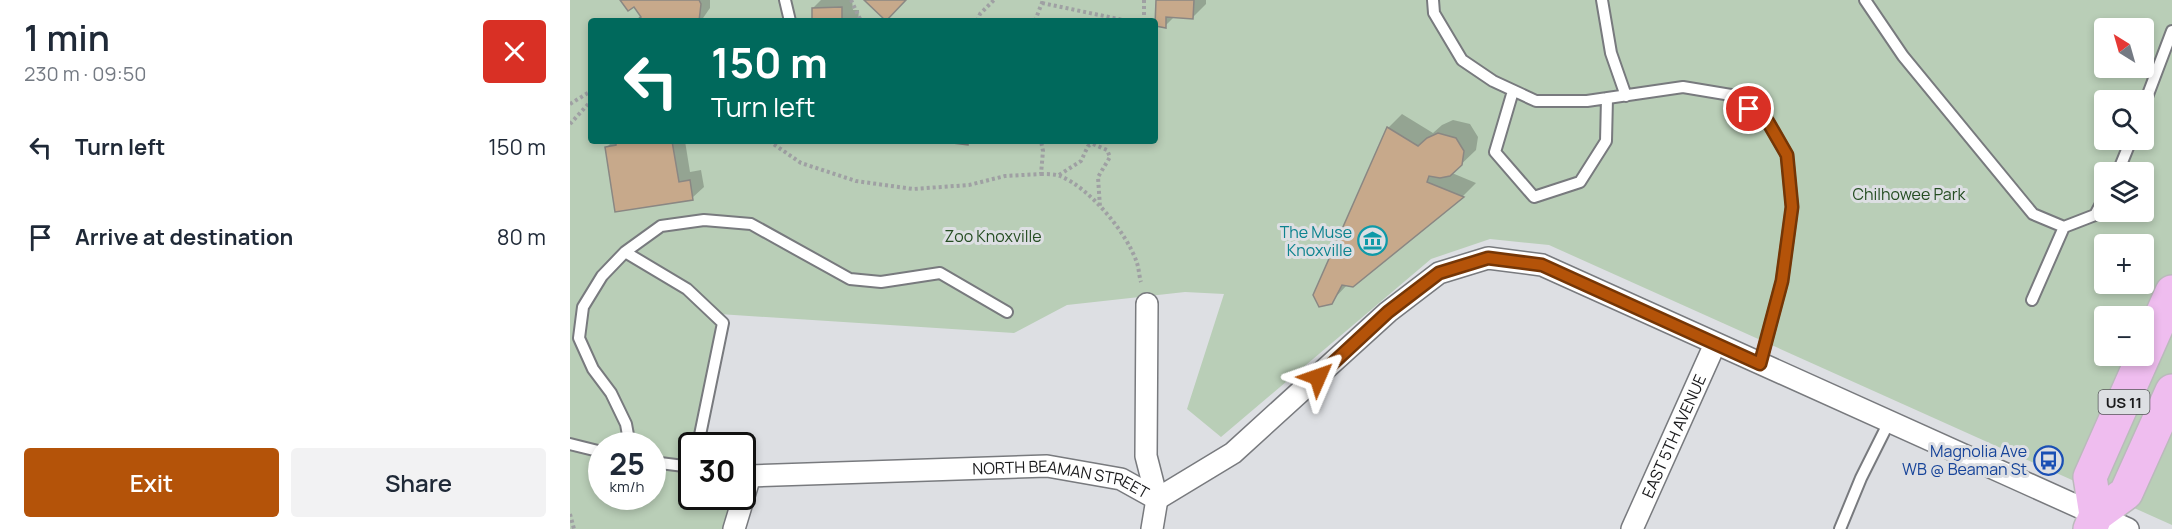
<!DOCTYPE html>
<html lang="en">
<head>
<meta charset="utf-8">
<style>
	:root { --surface:#fff; --page:#f2f2f3; --text:#1f2937; --muted:#747a83; --accent:#b45309 }
	body { margin:0; font-family:Manrope,sans-serif; background:var(--page); color:var(--text); height:100vh; display:flex; flex-direction:column; font-size:22px; white-space:nowrap }
	* { box-sizing:border-box; margin:0 }
	p { font-size:20px; color:var(--muted) }
	.icon { flex:none; width:33px; height:33px; fill:none; stroke:currentColor; stroke-width:2; stroke-linecap:round; stroke-linejoin:round }
	.map { position:relative; flex:1; overflow:hidden }
	.details { display:flex; flex-direction:column; background:var(--surface); width:570px }
	.details>* { flex:none }
	.hud { position:absolute; left:18px; top:18px; width:570px; height:126px; border-radius:6px; box-shadow:0 3px 9px #0003; background:#00695c; color:#fff; overflow:hidden }
	.needle { width:39px; rotate:323deg }
	.controls { position:absolute; left:1524px; top:18px; display:grid; gap:12px }
	.controls a { display:grid; place-items:center; width:60px; height:60px; border-radius:6px; background:var(--surface); box-shadow:0 3px 9px #0003; font-size:30px }
	.speed { position:absolute; left:18px; top:432px; display:flex; gap:12px; font-size:30px; font-weight:700; text-align:center }
	.speed>* { display:grid; place-content:center; width:78px; height:78px; border-radius:50%; background:var(--surface); box-shadow:0 3px 9px #0003; line-height:1 }
	.speed small { font-size:15px; font-weight:400 }
	.speed .limit { border:3px solid #111; border-radius:9px; background:#fff; color:#111 }
	.pin { position:absolute; display:grid; place-items:center; width:51px; height:51px; color:#fff; margin:-26px; border:3px solid #fff; border-radius:50%; box-shadow:0 2px 6px #0007 }
	.me { position:absolute; width:66px; margin:-33px; rotate:47deg; stroke-linejoin:round; filter:drop-shadow(0 0 4px #0008) }
	.turn { display:flex; align-items:center; gap:21px; height:126px; padding:0 24px; font-size:27px }
	.turn .icon { width:78px; height:78px; stroke-width:2.5 }
	.turn b { display:block; font-size:42px; line-height:51px }
	.round { display:grid; place-items:center; flex:none; width:63px; height:63px; border-radius:6px; background:var(--page) }
	.head { display:flex; align-items:center; justify-content:space-between; height:102px; padding:0 24px }
	h1 { font-size:36px; font-weight:600; line-height:45px }
	.primary-button { display:flex; gap:12px; margin-top:auto; padding:12px 24px }
	.primary-button a { flex:1; height:69px; border-radius:6px; background:var(--accent); color:#fff; font-size:24px; font-weight:600; line-height:69px; text-align:center }
	.primary-button a+a { background:var(--page); color:var(--text) }
	ul { padding:0; list-style:none }
	li { display:flex; align-items:center; gap:18px; height:90px; padding:0 24px }
	li div { flex:1 }
	li b { display:block; font-size:22px }
	li em { font-style:normal }
	main { display:flex; flex:1; min-height:0 }
	.map>svg:first-child { display:block }
	.green { fill:#b9ceb7; fill-rule:evenodd }
	.shadow { fill:#0003 }
	.building { fill:#c7a98b; stroke:#8a8783; stroke-width:1.5 }
	.lines { fill:none; stroke-linecap:round; stroke-linejoin:round }
	.service-casing { stroke:#787a7e; stroke-width:14 }
	.minor-casing { stroke:#787a7e; stroke-width:24 }
	.primary-casing { stroke:#bababb; stroke-width:36 }
	.path { stroke:#9fa0a3; stroke-width:4; stroke-dasharray:3 3; stroke-linecap:butt }
	.service { stroke:#fff; stroke-width:10 }
	.minor { stroke:#fff; stroke-width:21 }
	.primary { stroke:#efbdef; stroke-width:33 }
	.route-casing { stroke:#753606; stroke-width:15 }
	.route { stroke:#b45309; stroke-width:10 }
	.labels { text-anchor:middle; dominant-baseline:central; stroke-width:6; stroke-linejoin:round; paint-order:stroke }
	.shield { fill:#dddfe3; stroke:#545558; stroke-width:1.5 }
	.shield-label { font-size:15px; font-weight:bold; fill:#1a1a1c }
	.park-label { font-size:16px; fill:#254d22; stroke:#dddfe3 }
	.culture-label { font-size:16px; fill:#0d838f; stroke:#dddfe3; text-anchor:end }
	.street-label { font-size:16px; fill:#1a1a1c; stroke:#dddfe3 }
	.transit-label { font-size:16px; fill:#164399; stroke:#dddfe3; text-anchor:end }
</style>
</head>
<body>
<main>
<section class="details">
<div class="head"><div><h1>1 min</h1><p>230 m · 09:50</p></div><a class="round" style="background:#d93025;color:#fff"><svg class="icon" aria-label="close" viewBox="0 0 24 24"><path d="M6 6l12 12M18 6L6 18"/></svg></a></div>
<ul>
<li><svg class="icon" aria-label="left" viewBox="0 0 24 24"><path d="M17 20v-9H6M10 6l-5 5 5 5"/></svg><div><b>Turn left</b></div><em>150 m</em></li>
<li><svg class="icon" aria-label="arrive" viewBox="0 0 24 24"><path d="M6 21V4h12l-3 4 3 4H6"/></svg><div><b>Arrive at destination</b></div><em>80 m</em></li>
</ul>
<div class="primary-button"><a>Exit</a><a>Share</a></div>
</section>
<div class="map">
<svg width="1602" height="529" viewBox="0 0 1602 529">
	<rect width="100%" height="100%" fill="#dddfe3"/>
	<path class="green" d="M0 0H1602V525L979 245 920 239 861 259 651 437 617 409 654 294 615 292 497 305 444 333 149 314 122 446 119 462 121 463 122 496H172L164 529H0ZM21 21H585V141H21ZM1534 28H1574V68H1534ZM1534 100H1574V140H1534ZM1534 172H1574V212H1534ZM1534 244H1574V284H1534ZM1534 316H1574V356H1534ZM32 446H82V496H32Z"/>
	<path class="shadow" d="M52 0H140V8L131 21H66L71 15 65 5Z
		M251 0H282L283 10H289L288 21H243V8Z
		M587 0H636V4L622 18 605 16 595 26Z
		M832 114 863 133 872 125 883 120 900 124 908 137 906 150 882 173 906 183 893 196 782 286 777 285 761 302 818 128Z
		M43 141H115L120 172 131 170 134 187 122 198 36 148Z"/>
	<path class="building" d="M50 0H129L131 4 129 21H65L71 17 64 7 58 11Z
		M294 0H336L316 21Z
		M586 0H624L623 19 596 17V28L585 26Z
		M272 7V20L279 21H242V8Z
		M817 127 848 146 857 138 868 133 886 138 894 151 892 165 880 176 870 178 859 176 857 182 894 197 783 287 772 285 762 304 749 307 743 295Z
		M46 141H102L109 182 120 180 123 200 45 212 35 147 46 145Z
		M366 141H398V145Z"/>
	<g class="lines">
		<defs>
			<path id="service" d="M215 0 220 21
				M863 0 864 13 892 60 923 81 966 101H1017L1113 87 1161 95 1198 122 1217 155 1222 207 1212 281 1190 364
				M1032 0 1041 53 1056 96
				M1295 0 1333 56 1463 214 1494 227 1525 215 1534 198
				M943 91 925 152 964 197 1010 182 1036 141 1037 98
				M1574 105 1602 31
				M1548 172 1561 140
				M55 252 117 289 153 323 130 435 132 446
				M1462 300 1494 227
				M0 444 32 452
				M60 446 56 424 41 393 23 369 9 338 13 307 32 276 55 252 91 226 134 220 181 224 280 279 311 282 370 273 437 312
				M82 462 122 467
				M1270 529 1291 478 1319 422"/>
			<g id="minor">
				<path d="M577 304 576 456 587 499 582 529"/>
				<path id="s1" d="M164 529 180 476 477 466 551 479 587 499 663 453 818 312 869 273 918 258 972 265 1558 529"/>
				<path id="s2" d="M1062 529 1145 344"/>
			</g>
			<path id="primary" d="M1526 515 1520 477 1602 292
				M1520 529 1526 515 1556 493 1602 391"/>
		</defs>
		<use href="#service" class="service-casing"/>
		<use href="#minor" class="minor-casing"/>
		<use href="#primary" class="primary-casing"/>
		<path class="path" d="M281 0 291 21
			M472 3 558 21
			M407 21 410 14 424 0
			M465 21 473 0
			M574 21V0
			M0 104 21 91
			M0 124 21 101
			M199 141 231 163 286 181 343 189 399 185 435 176 471 174 473 151 471 141
			M471 174C477 174 485 174 490 176 520 188 557 233 567 263 569 269 569 276 571 282
			M489 175 511 161 518 146 523 144 537 150 540 157 528 177 530 207
			M0 514 4 529"/>
		<use href="#service" class="service"/>
		<use href="#minor" class="minor"/>
		<use href="#primary" class="primary"/>
	</g>
	<g class="lines">
		<defs>
			<path id="route" d="M748 377 818 312 869 273 918 258 972 265 1190 364 1212 281 1222 207 1217 155 1198 122 1179 109"/>
		</defs>
		<use href="#route" class="route-casing"/>
		<use href="#route" class="route"/>
	</g>
	<defs>
		<symbol id="museum-ring" viewBox="-11 -11 22 22"><circle r="9.5" fill="#dddfe3" stroke="#0f9aa8" stroke-width="1.5"/><path d="M0-6L6-3V-2H-6V-3ZM-5-1h2V3h-2ZM-1-1h2V3h-2ZM3-1h2V3H3ZM-6 4H6V6H-6Z" fill="#0f9aa8"/></symbol>
		<symbol id="bus-ring" viewBox="-11 -11 22 22"><circle r="9.5" fill="#dddfe3" stroke="#1a4fb4" stroke-width="1.5"/><path d="M-5-6H5V4H4V6H2V4H-2V6H-4V4H-5ZM-3.5-4V0h7V-4ZM-3.5 1.2v1.5H-2V1.2ZM2 1.2v1.5H3.5V1.2Z" fill="#1a4fb4"/></symbol>
	</defs>
	<g fill-rule="evenodd">
		<use href="#museum-ring" x="786" y="224" width="33" height="33"/>
		<use href="#bus-ring" x="1462" y="444" width="33" height="33"/>
	</g>
	<g class="labels">
		<rect class="shield" x="1528.5" y="390" width="51" height="24" rx="4.5"/>
		<g class="shield-label">
			<text x="1554" y="402">US 11</text>
		</g>
		<g class="park-label">
			<text x="1339" y="194">Chilhowee Park</text>
			<text x="423" y="236">Zoo Knoxville</text>
		</g>
		<g class="culture-label">
			<text x="782" y="232">The Muse<tspan x="782" dy="18">Knoxville</tspan></text>
		</g>
		<g class="street-label">
			<text stroke="none"><textPath href="#s2" startOffset="102">EAST 5TH AVENUE</textPath></text>
			<text stroke="none"><textPath href="#s1" startOffset="368">NORTH BEAMAN STREET</textPath></text>
		</g>
		<g class="transit-label">
			<text x="1457" y="451">Magnolia Ave<tspan x="1457" dy="18">WB @ Beaman St</tspan></text>
		</g>
	</g>
</svg>
<div class="controls">
<a><svg class="needle" viewBox="-14 -14 28 28"><path d="M0-13l5 13h-10z" fill="#e53935"/><path d="M0 13l5-13h-10z" fill="#747a83"/></svg></a>
<a><svg class="icon" aria-label="search" viewBox="0 0 24 24"><circle cx="10" cy="10" r="6"/><path d="M15 15l6 6"/></svg></a>
<a><svg class="icon" aria-label="layers" viewBox="0 0 24 24"><path d="M12 4l9 5-9 5-9-5zM3 14l9 5 9-5"/></svg></a>
<a>+</a>
<a>−</a>
</div>
<div class="speed"><div>25<small>km/h</small></div><div class="limit">30</div></div>
<div class="pin" style="left:1179px;top:109px;background:#d93025"><svg class="icon" aria-label="arrive" viewBox="0 0 24 24"><path d="M6 21V4h12l-3 4 3 4H6"/></svg></div>
<svg class="me" style="left:748px;top:377px" viewBox="-20 -20 40 40"><path d="M0-17L14 15 0 8-14 15z" fill="#b45309" stroke="#fff" stroke-width="4"/></svg>
<div class="hud">
<div class="turn"><svg class="icon" aria-label="left" viewBox="0 0 24 24"><path d="M17 20v-9H6M10 6l-5 5 5 5"/></svg><div><b>150 m</b>Turn left</div></div>
</div>
</div>
</main>
</body>
</html>
